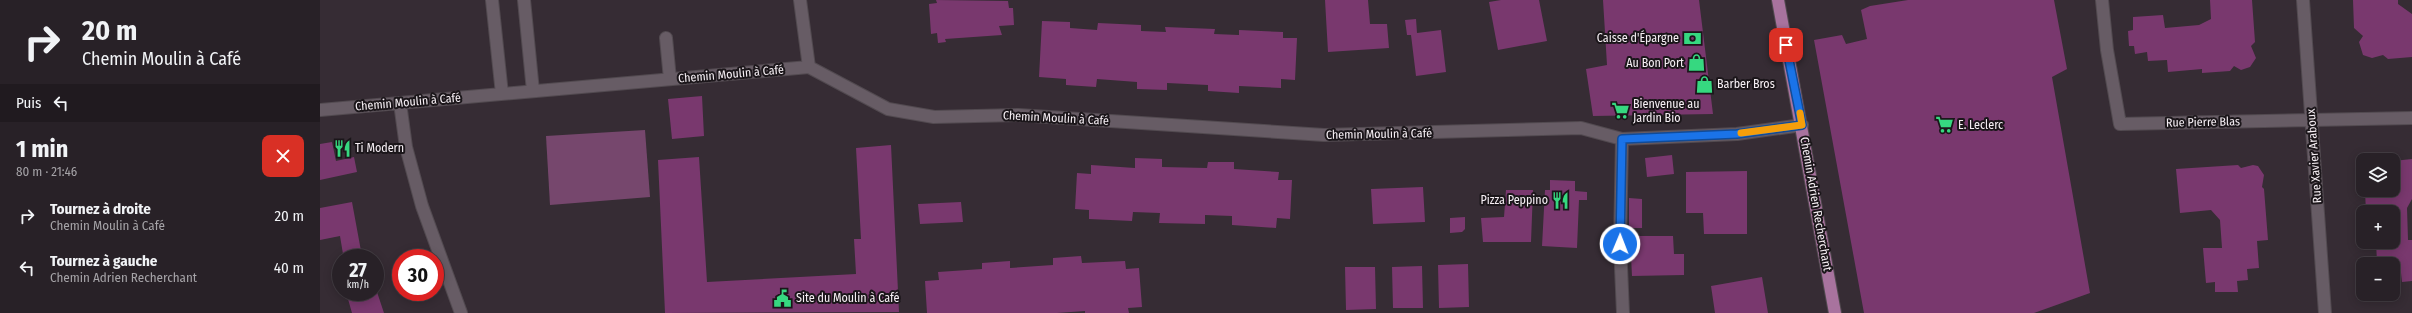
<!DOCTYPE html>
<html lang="fr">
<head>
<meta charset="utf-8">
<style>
	:root { --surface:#282127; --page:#30292f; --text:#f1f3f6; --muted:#a5a3a7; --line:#443e44 }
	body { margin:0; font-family:"Fira Sans Condensed",sans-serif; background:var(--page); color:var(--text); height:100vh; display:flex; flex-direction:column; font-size:15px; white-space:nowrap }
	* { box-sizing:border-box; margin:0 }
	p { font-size:13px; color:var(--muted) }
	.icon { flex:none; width:22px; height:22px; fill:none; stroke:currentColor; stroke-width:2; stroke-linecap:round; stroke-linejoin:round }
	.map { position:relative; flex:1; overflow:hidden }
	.side { display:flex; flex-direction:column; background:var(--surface); width:320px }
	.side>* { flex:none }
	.hud { background:#282127; color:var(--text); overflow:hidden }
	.buttons { position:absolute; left:2036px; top:153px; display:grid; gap:8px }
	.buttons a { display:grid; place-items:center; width:44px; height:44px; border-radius:8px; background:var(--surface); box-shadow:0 2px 10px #0003,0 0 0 1px var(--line); font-size:20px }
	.speed { position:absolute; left:12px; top:249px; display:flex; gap:8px; font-size:20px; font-weight:700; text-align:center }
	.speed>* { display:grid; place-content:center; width:52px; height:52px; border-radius:50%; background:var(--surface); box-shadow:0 2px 10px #0003,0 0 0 1px var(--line); line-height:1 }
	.speed small { font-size:10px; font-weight:400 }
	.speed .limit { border:6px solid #d22; background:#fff; color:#111 }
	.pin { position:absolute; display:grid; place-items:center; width:34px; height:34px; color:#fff; margin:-17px; border-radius:8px; box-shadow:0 2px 6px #0006 }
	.me { position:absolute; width:44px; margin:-22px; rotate:1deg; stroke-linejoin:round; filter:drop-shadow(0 0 3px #0008) }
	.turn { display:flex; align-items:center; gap:14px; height:84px; padding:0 16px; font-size:18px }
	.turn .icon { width:52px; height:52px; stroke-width:2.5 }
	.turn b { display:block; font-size:28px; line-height:34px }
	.then { display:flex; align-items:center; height:38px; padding:0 16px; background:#0003; gap:8px; font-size:15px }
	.round { display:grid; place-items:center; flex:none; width:42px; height:42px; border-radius:8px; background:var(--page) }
	.summary { display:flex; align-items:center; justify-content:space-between; height:68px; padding:0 16px }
	h1 { font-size:24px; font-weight:700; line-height:30px }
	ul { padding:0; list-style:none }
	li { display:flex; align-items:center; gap:12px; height:52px; padding:0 16px }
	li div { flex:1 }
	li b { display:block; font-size:15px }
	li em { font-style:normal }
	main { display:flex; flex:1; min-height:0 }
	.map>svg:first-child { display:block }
	.green { fill:#76476d }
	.building { fill:#79386e }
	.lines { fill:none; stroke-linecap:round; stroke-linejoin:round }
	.minor-casing { stroke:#524a50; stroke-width:14 }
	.major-casing { stroke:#524a50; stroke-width:14 }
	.minor { stroke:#675c65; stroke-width:12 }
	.major { stroke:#a8739e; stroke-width:12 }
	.route-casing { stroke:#114b97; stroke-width:10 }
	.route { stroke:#1a73e8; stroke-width:7 }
	.slow { stroke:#f59e0b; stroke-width:7 }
	.labels { text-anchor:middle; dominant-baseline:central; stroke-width:4; stroke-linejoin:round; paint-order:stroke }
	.poi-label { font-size:12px; fill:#f7f0f5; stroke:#1b161a; text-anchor:start }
	.street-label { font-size:12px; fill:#f7f0f5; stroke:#1b161a }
</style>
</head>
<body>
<main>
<section class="side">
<div class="hud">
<div class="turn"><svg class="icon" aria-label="right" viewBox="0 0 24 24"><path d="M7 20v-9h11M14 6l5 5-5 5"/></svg><div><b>20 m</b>Chemin Moulin à Café</div></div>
<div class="then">Puis<svg class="icon" aria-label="left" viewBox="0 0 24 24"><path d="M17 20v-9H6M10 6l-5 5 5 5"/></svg></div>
</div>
<div class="summary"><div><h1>1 min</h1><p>80 m · 21:46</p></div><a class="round" style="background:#d93025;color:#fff"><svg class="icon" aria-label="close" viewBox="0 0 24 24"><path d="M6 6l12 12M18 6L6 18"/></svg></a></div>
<ul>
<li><svg class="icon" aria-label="right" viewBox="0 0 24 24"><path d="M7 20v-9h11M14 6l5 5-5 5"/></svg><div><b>Tournez à droite</b><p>Chemin Moulin à Café</p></div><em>20 m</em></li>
<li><svg class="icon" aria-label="left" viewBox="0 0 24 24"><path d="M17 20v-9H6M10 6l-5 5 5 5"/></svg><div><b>Tournez à gauche</b><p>Chemin Adrien Recherchant</p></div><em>40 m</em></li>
</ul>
</section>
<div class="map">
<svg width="2092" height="313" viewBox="0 0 2092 313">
	<rect width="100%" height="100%" fill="#362c34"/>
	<path class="green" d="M325 130 330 197 230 205 226 136Z"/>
	<path class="building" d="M616 0 688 1 689 8H693L694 25 679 26 682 35 625 39 626 42 618 43 617 33 611 34 609 4 617 3Z
		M1005 0H1048L1050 24H1067L1069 48 1008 52Z
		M1181 0H1219L1227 41 1178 50 1169 2Z
		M1283 0H1379L1393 114 1273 116 1266 69 1287 65Z
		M1588 0H1734L1747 69 1732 77 1770 293 1714 313H1544L1494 40 1522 35 1526 44 1547 39 1541 10 1550 6Z
		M1890 0H1932L1935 42 1931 46 1936 58 1930 67 1921 70 1914 66 1910 71 1882 73V69L1848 72 1847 60 1828 61 1827 52 1815 54 1814 46H1809L1808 31 1813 30V17L1843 15 1845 28 1879 25 1891 19Z
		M2033 0H2078V4L2092 14V57L2068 59 2063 55 2052 58 2043 55 2039 42 2043 36 2034 28Z
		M1096 19 1097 33 1121 30 1126 72 1096 76 1091 35H1087L1085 20Z
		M722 21 750 22V28L777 30 778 23 821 25V31L846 32 845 27 895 29 894 34 919 35V30L963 32V38H977L975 80 961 79V88L919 86V93L888 91V85L847 83V90L817 89V82L777 79 776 87 746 85V79L719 77Z
		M382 96 384 136 352 139 348 99Z
		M12 142 16 161 34 157 37 172 0 180V144Z
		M571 145 579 312 345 313 338 160 379 157 387 282 536 274 534 239H541L536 148Z
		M1352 155 1354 174 1327 177 1325 158Z
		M815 158 842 159V167L887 168 888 162H914V169L959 172 958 180H972L970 219 957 218 956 228 912 225V216L885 215V224L839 223 840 213 813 212 812 221 769 219V210L755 209 757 173 771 174V165L815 168Z
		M2092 159V199L2087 208 2088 240H2092V281L2082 282 2081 273 2073 274V264L2057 262 2056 242H2073V212H2046L2045 191 2073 190V161Z
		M1918 165 1921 168 1933 165 1938 166 1944 175 1942 187 1944 189 1948 240 1937 241 1939 268 1927 269 1928 280 1917 281 1918 292H1895V282L1886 283 1883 248H1902L1900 220 1891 210 1860 213 1856 169Z
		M1427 171V234H1384L1383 213H1366V172Z
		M1230 180 1255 181V191L1267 192V200H1259L1257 248 1222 246 1225 190H1230Z
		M1103 187 1105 222 1053 224 1051 189Z
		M1186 190H1213L1211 242H1163L1161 218 1184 217Z
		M1309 198 1322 199V228H1309Z
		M32 202 41 251 23 254 20 236 0 240V208Z
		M641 202 643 222 600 224 598 204Z
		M1145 217V229L1142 232 1130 233V218Z
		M1310 236H1353L1354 254H1364V275L1312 276Z
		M761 256 762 263 805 261 806 269 819 268 822 307 808 308 809 313H765V311L737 313H607L605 281 619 280 618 272 662 269V263L690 261V268L733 265V258Z
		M1148 264 1149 307 1119 308 1118 265Z
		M1102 266 1103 308H1073L1072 267Z
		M1025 267H1055L1056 309 1026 310Z
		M1442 277 1448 313H1395L1391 286Z
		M55 286 64 313H32L26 292H55Z"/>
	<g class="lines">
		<defs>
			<path id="minor" d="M172 0 182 94
				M204 0 213 91
				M480 0 489 67
				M1782 0 1787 50 1800 124 2092 118
				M1983 0 2005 313
				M346 38 350 79
				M80 103 86 147 102 206 141 313
				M0 110 489 67 568 109 614 117 698 115 1004 135 1261 128 1302 139 1417 134 1482 125
				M1302 139 1300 244 1303 313"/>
			<path id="major" d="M1458 0 1515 313"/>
		</defs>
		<use href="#minor" class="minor-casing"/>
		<use href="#major" class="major-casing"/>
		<use href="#minor" class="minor"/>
		<use href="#major" class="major"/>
	</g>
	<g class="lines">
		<defs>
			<path id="route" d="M1300 244 1302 139 1417 134 1482 125 1466 45"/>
		</defs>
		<use href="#route" class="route-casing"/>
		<use href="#route" class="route"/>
		<path class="slow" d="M1421 133 1482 125 1480 113"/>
	</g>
	<defs>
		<symbol id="bank-bare" viewBox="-9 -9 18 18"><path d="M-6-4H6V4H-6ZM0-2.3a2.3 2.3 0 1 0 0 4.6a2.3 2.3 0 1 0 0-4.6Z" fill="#36d880" stroke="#1b161a" stroke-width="2.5" paint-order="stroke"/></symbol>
		<symbol id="shop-bare" viewBox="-9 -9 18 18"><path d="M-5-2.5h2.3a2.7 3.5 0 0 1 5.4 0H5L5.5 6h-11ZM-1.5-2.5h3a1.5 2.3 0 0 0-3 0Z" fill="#36d880" stroke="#1b161a" stroke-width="2.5" paint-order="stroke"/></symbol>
		<symbol id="supermarket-bare" viewBox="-9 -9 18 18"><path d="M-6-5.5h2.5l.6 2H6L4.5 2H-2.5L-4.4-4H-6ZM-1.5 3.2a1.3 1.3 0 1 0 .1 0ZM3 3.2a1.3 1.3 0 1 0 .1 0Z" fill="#36d880" stroke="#1b161a" stroke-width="2.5" paint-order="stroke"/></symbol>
		<symbol id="restaurant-bare" viewBox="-9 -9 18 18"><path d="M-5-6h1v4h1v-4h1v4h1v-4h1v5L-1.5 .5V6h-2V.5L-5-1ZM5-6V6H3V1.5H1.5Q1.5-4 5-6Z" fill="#36d880" stroke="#1b161a" stroke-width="2.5" paint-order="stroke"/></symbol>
		<symbol id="civic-bare" viewBox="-9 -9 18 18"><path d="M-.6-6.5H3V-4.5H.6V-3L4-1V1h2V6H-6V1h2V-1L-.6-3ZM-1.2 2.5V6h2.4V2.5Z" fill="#36d880" stroke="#1b161a" stroke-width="2.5" paint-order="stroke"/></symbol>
	</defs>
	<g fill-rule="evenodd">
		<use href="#bank-bare" x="1360" y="26" width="25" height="25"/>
		<use href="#shop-bare" x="1364" y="50" width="25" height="25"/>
		<use href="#shop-bare" x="1372" y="72" width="25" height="25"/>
		<use href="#supermarket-bare" x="1288" y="98" width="25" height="25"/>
		<use href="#supermarket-bare" x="1612" y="112" width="25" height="25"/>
		<use href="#restaurant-bare" x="10" y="136" width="25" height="25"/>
		<use href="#restaurant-bare" x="1228" y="188" width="25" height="25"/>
		<use href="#civic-bare" x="450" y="286" width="25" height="25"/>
	</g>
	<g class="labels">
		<g class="poi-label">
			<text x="1359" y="38" text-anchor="end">Caisse d'Épargne</text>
			<text x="1364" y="63" text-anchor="end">Au Bon Port</text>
			<text x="1397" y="84">Barber Bros</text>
			<text x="1313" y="104">Bienvenue au<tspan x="1313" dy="14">Jardin Bio</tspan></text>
			<text x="1638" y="125">E. Leclerc</text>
			<text x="35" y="148">Ti Modern</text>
			<text x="1228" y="200" text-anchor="end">Pizza Peppino</text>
			<text x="476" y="298">Site du Moulin à Café</text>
		</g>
		<g class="street-label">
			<text transform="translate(411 74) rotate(-5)">Chemin Moulin à Café</text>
			<text transform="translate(88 102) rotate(-5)">Chemin Moulin à Café</text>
			<text transform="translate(736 118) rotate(3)">Chemin Moulin à Café</text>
			<text transform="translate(1883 122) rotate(-1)">Rue Pierre Blas</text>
			<text transform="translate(1059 134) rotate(-1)">Chemin Moulin à Café</text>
			<text transform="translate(1994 156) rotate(-94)">Rue Xavier Araboux</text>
			<text transform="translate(1496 204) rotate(80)">Chemin Adrien Recherchant</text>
		</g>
	</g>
</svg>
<div class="buttons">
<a><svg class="icon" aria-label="layers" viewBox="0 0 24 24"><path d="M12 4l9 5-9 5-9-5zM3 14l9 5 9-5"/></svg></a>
<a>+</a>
<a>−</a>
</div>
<div class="speed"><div>27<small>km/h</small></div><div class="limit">30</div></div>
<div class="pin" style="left:1466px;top:45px;background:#d93025"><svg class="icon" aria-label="arrive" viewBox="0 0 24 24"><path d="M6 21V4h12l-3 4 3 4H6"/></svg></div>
<svg class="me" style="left:1300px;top:244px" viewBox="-20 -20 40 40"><circle r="17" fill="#1a73e8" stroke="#fff" stroke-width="3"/><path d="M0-11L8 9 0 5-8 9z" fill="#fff"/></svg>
</div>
</main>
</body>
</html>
